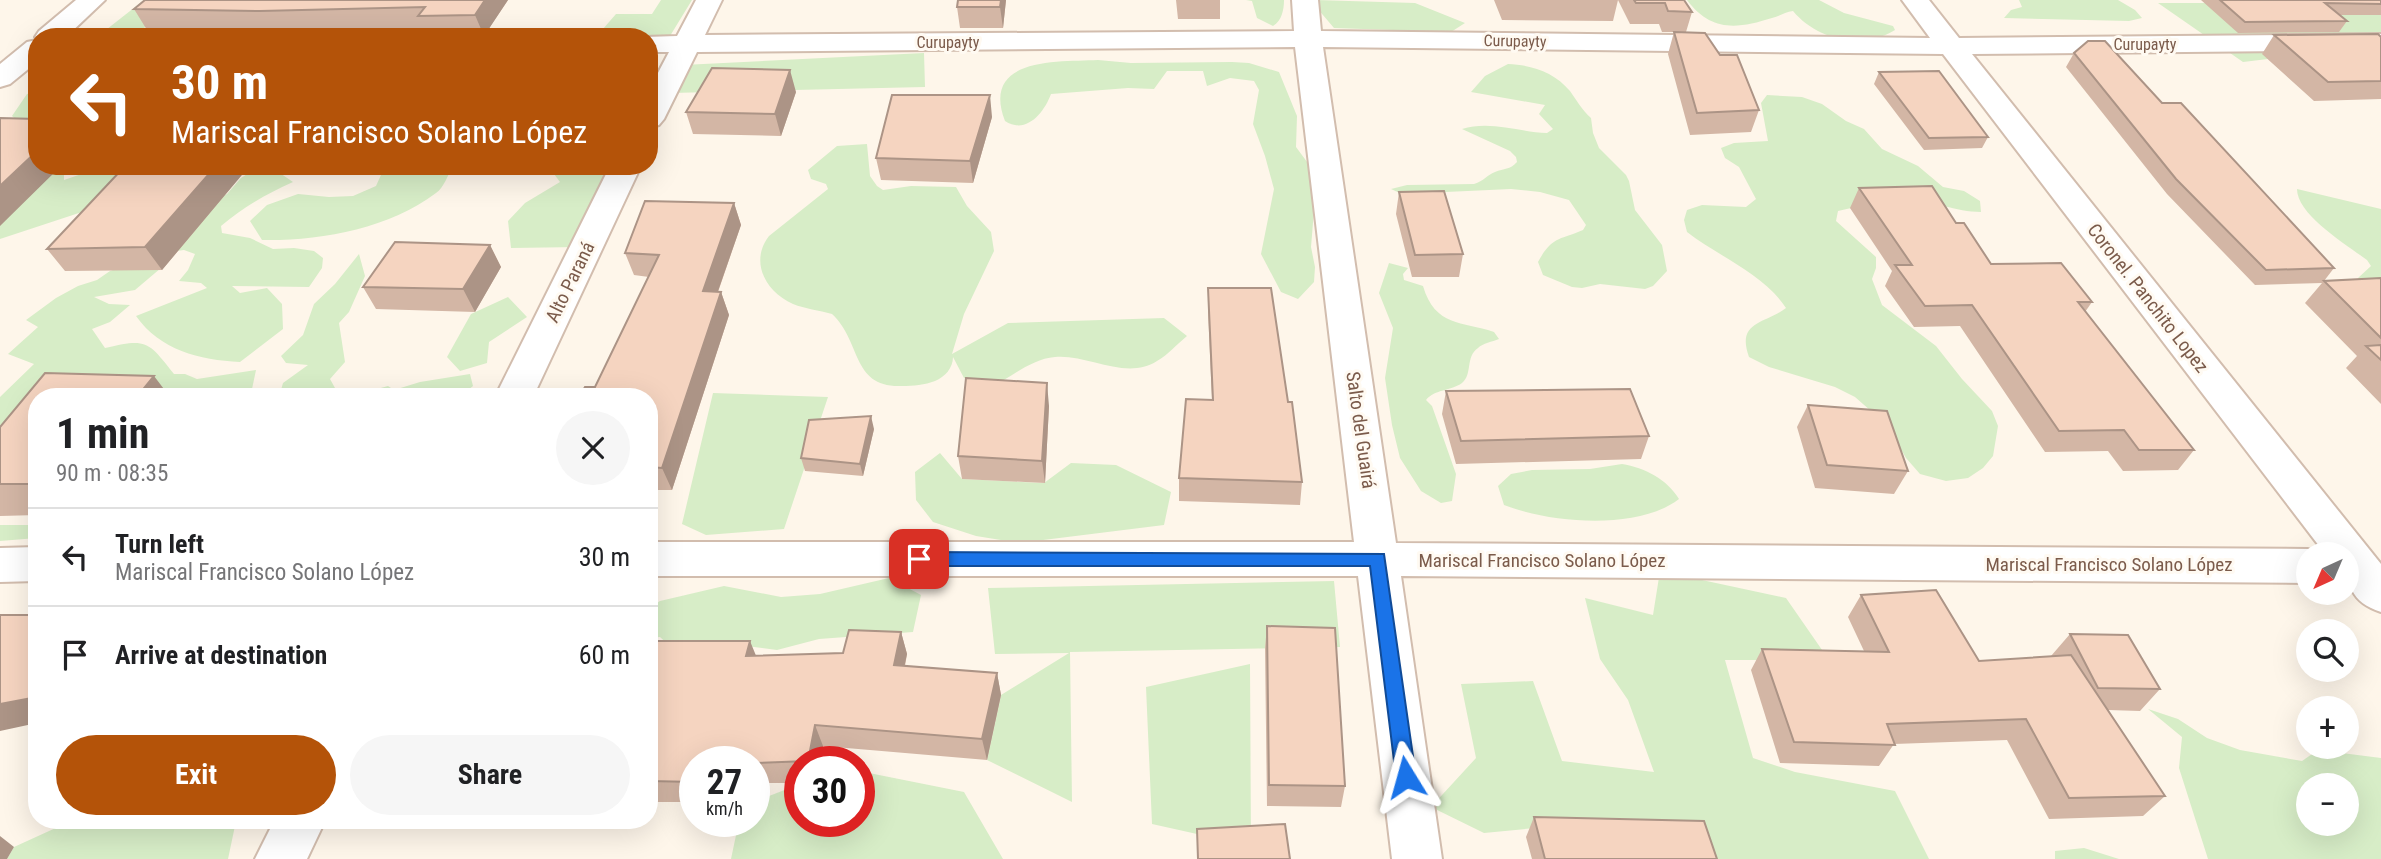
<!DOCTYPE html>
<html lang="en">
<head>
<meta charset="utf-8">
<style>
	:root { --surface:#fff; --page:#f6f6f6; --text:#202124; --muted:#757577; --line:#e0e0e0; --accent:#b45309 }
	body { margin:0; font-family:"Roboto Condensed",sans-serif; background:var(--page); color:var(--text); height:100vh; display:flex; flex-direction:column; font-size:26px; white-space:nowrap }
	* { box-sizing:border-box; margin:0 }
	p { font-size:23px; color:var(--muted) }
	.icon { flex:none; width:38px; height:38px; fill:none; stroke:currentColor; stroke-width:2; stroke-linecap:round; stroke-linejoin:round }
	.map { position:relative; flex:1; overflow:hidden }
	.side { position:absolute; left:28px; top:388px; width:630px; height:441px; display:flex; flex-direction:column; background:var(--surface); border-radius:28px; box-shadow:0 7px 28px #0002 }
	.side>* { flex:none }
	.guide { position:absolute; left:28px; top:28px; width:630px; height:147px; border-radius:28px; box-shadow:0 7px 28px #0002; background:#b45309; color:#fff; overflow:hidden }
	.needle { width:46px; rotate:224deg }
	.tools { position:absolute; left:2296px; top:542px; display:grid; gap:14px }
	.tools a { display:grid; place-items:center; width:63px; height:63px; border-radius:50%; background:var(--surface); box-shadow:0 7px 28px #0002; font-size:35px }
	.speed { position:absolute; left:679px; top:746px; display:flex; gap:14px; font-size:35px; font-weight:700; text-align:center }
	.speed>* { display:grid; place-content:center; width:91px; height:91px; border-radius:50%; background:var(--surface); box-shadow:0 7px 28px #0002; line-height:1 }
	.speed small { font-size:18px; font-weight:400 }
	.speed .limit { border:10px solid #d22; background:#fff; color:#111 }
	.pin { position:absolute; display:grid; place-items:center; width:60px; height:60px; color:#fff; margin:-30px; border-radius:14px; box-shadow:0 4px 10px #0006 }
	.me { position:absolute; width:77px; margin:-38px; rotate:352deg; stroke-linejoin:round; filter:drop-shadow(0 0 5px #0008) }
	.turn { display:flex; align-items:center; gap:24px; height:147px; padding:0 28px; font-size:32px }
	.turn .icon { width:91px; height:91px; stroke-width:2.5 }
	.turn b { display:block; font-size:49px; line-height:60px }
	.round { display:grid; place-items:center; flex:none; width:74px; height:74px; border-radius:37px; background:var(--page) }
	.overview { display:flex; align-items:center; justify-content:space-between; height:119px; padding:0 28px }
	h1 { font-size:42px; font-weight:700; line-height:52px }
	.button { display:flex; gap:14px; margin-top:auto; padding:14px 28px }
	.button a { flex:1; height:80px; border-radius:42px; background:var(--accent); color:#fff; font-size:28px; font-weight:700; line-height:80px; text-align:center }
	.button a+a { background:var(--page); color:var(--text) }
	ul { padding:0; list-style:none }
	li { display:flex; align-items:center; gap:21px; height:98px; padding:0 28px; border-top:2px solid var(--line) }
	li div { flex:1 }
	li b { display:block; font-size:26px }
	li em { font-style:normal }
	.map>svg:first-child { display:block }
	.green { fill:#d7edc7; fill-rule:evenodd }
	.lines { fill:none; stroke-linecap:round; stroke-linejoin:round }
	.minor-casing { stroke:#d2bdae; stroke-width:4 }
	.minor { fill:#fff; fill-rule:evenodd }
	.wall { fill:#d3b6a5 }
	.shaded-wall { fill:#ac9486 }
	.building { fill:#f5d4c0; stroke:#ac9486; stroke-width:2 }
	.route { fill:#1a73e8; stroke:#114b97; stroke-width:2 }
	.labels { text-anchor:middle; dominant-baseline:central; stroke-width:6; stroke-linejoin:round; paint-order:stroke }
	.far-street-label { font-size:16px; fill:#7b5b4b; stroke:#fffaf2 }
	.street-label { font-size:19px; fill:#7b5b4b; stroke:#fffaf2 }
</style>
</head>
<body>
<div class="map">
<svg width="2381" height="859" viewBox="0 0 2381 859">
	<rect width="100%" height="100%" fill="#fef6ea"/>
	<path class="green" d="M144 0H178L138 33H102Z
		M661 0H692L670 36 596 37 616 14H652Z
		M1246 0H1284C1284 9 1282 21 1273 26L1257 18 1252 1Z
		M1316 0 1415 3 1465 23 1451 32 1334 28 1317 8Z
		M1687 0H1819L1844 13 1893 26 1895 30C1862 50 1817 40 1793 11 1785 12 1780 16 1772 18 1737 29 1711 32 1687 0Z
		M2019 0H2118L2135 10 2142 18 2129 21 2004 18 2011 10 2022 7Z
		M2158 3H2381V65L2268 59 2243 62Z
		M339 28H408L382 37H333Z
		M924 53 925 87 671 93 683 65Z
		M1098 60 1131 63 1232 62 1249 63 1279 72 1297 116 1296 147 1313 170 1319 198 1314 210 1312 235 1311 247 1315 267 1314 282 1298 299 1281 292 1261 254 1274 189 1265 156 1253 124 1259 90 1254 81 1230 78 1207 86 1203 71H1167L1154 89 1128 88 1051 94C1044 113 1026 135 1005 121 980 56 1060 62 1098 60Z
		M1508 64C1532 65 1554 72 1570 91 1577 101 1582 110 1591 118L1593 133 1599 148 1626 175 1629 181 1635 210 1662 245 1667 271 1653 286 1645 289 1600 284 1582 288 1572 287 1543 275 1538 262C1552 236 1560 240 1583 230L1586 225 1569 200 1540 192 1511 189 1402 194 1391 189 1407 185 1474 184C1484 181 1487 175 1495 172 1504 168 1510 170 1517 162L1516 157 1510 151 1462 129C1490 120 1519 132 1547 133L1553 129 1539 114 1545 105 1471 92 1485 76Z
		M37 91V120L21 124 12 116 27 94Z
		M1767 95 1802 97 1822 104 1846 121 1864 129 1882 149 1918 166 1943 187 1964 191 1980 201 1981 212C1968 212 1957 209 1943 206 1911 199 1869 203 1838 211L1836 221 1876 257V268L1872 279 1882 305 1936 346 1962 379 1992 411 1998 426 1993 456 1983 468 1968 478 1946 481 1920 474 1906 458 1887 425 1855 397 1835 387 1769 367 1749 357C1736 321 1765 324 1786 308 1765 275 1718 256 1687 232L1684 220 1687 210 1702 205 1746 207 1756 199 1739 167 1725 158 1721 148 1734 143 1768 141 1761 103Z
		M867 144 870 176 877 186 883 190 911 186 956 187 967 206 991 232 994 251 964 314 952 354 1008 323 1164 318 1187 336C1177 344 1168 355 1157 361 1126 381 1088 354 1055 357 1031 359 1012 377 991 387L964 378 953 357C953 368 945 377 935 381 925 385 913 386 902 386 851 388 862 342 832 314 819 310 805 309 793 304 766 292 749 262 769 236L828 189 826 184 811 179 808 170 837 146Z
		M105 166H137L88 210 0 239V179L12 171 64 170V180Z
		M385 166H453C448 174 444 188 436 193 388 229 321 241 262 240L250 221 267 205 298 194 329 197 353 196 376 186Z
		M548 166H622L579 247 511 248 508 221 525 203 560 182Z
		M258 167 274 169 293 182C266 194 244 207 221 226L222 233 250 238 273 249 294 248 314 251 323 258 322 268 309 287 232 286 240 293 267 288 282 304 283 329 240 362C199 360 160 350 136 316L207 288 201 283 179 281 188 270 195 254 184 250 162 253 200 207 227 194 241 178Z
		M2297 189 2381 209V297L2360 284 2358 278 2371 266 2367 260C2347 245 2297 215 2297 189Z
		M359 254 365 276 349 312 339 323 345 362 330 379 340 397H279L283 383 308 365 286 363 281 356 303 335 314 304 335 284Z
		M136 262 161 268 135 290 94 297 109 304 130 305 110 322 92 329 105 348C147 338 148 341 174 374H185L197 379 256 370 252 389 243 397H37L0 457V397L34 364 8 354 38 327 26 320 56 298 78 286 97 280 110 271Z
		M1389 263 1408 268 1403 274 1404 280 1423 286C1435 327 1462 321 1494 332L1499 339C1492 342 1483 343 1478 348 1465 357 1473 374 1462 383 1451 391 1435 389 1426 400L1432 406 1456 474 1452 501 1441 503 1421 491 1400 458 1392 425 1385 378 1393 328 1379 293Z
		M508 297 527 317 489 342 487 363 460 371 447 357 471 314Z
		M470 374 473 386 459 397H348L388 386 394 390 420 382Z
		M713 393 828 397 784 529 706 535 682 524Z
		M940 453 962 479 1044 483 1071 463 1116 465 1171 492 1164 525 1019 543 976 536 933 522 916 500 915 472Z
		M1622 464C1645 468 1667 479 1679 499 1637 531 1550 523 1504 505L1498 486 1511 474 1532 470 1590 469Z
		M37 519V538L0 541V525H29Z
		M1660 571 1786 598 1829 660H1725L1753 758 1795 772 1895 791 1929 859H1711L1566 825 1484 833 1431 807 1476 758 1461 684 1533 681 1562 761 1654 772 1628 700 1600 659 1585 598 1653 615Z
		M889 578 921 595 913 632 819 639 777 650 715 642 673 649 660 637 649 638V608L660 601 724 586 781 597 820 594Z
		M1334 581 1340 647 1070 652 1072 802 987 760 1001 695 1069 653 995 654 988 588Z
		M1250 664 1251 846 1152 824 1146 687Z
		M2148 709 2178 719 2207 738 2240 750 2302 761 2318 750 2381 758V859H2208L2179 768 2182 737ZM2308 786H2347V824H2308Z
		M859 771 964 792 1003 859H731L739 821H754V802L800 784V821H859Z
		M71 821H236L228 859H7L14 847Z
		M2084 848 2119 859H2055V851Z"/>
	<g class="lines">
		<defs>
			<path id="minor" d="M76 0H105L66 37H37V39L35 37 39 31Z
				M696 0H722L705 35 1294 31 1292 0H1318L1321 31 1930 38 1902 0H1929L1959 38 2381 34V50L1972 54 2381 564V612C2350 602 2347 584 2347 555H2326L1943 54 1323 47 1396 543 2308 549 2323 555H2308V583L1401 576 1442 859H1392L1358 576H649V542H1354L1295 47 697 52 664 119 659 125 649 128V90L669 52H649V37H645L677 36Z
				M37 40V62L10 84 0 87V64L27 42Z
				M610 166H641L533 397H495Z
				M37 547V581L0 582V548Z
				M274 821H325L307 859H255Z"/>
		</defs>
		<use href="#minor" class="minor-casing"/>
		<use href="#minor" class="minor"/>
	</g>
	<path class="wall" d="M508 0 484 36H427L424 28 272 32 147 30 134 9Z
		M1006 0 1003 28H960L957 7Z
		M1176 0H1220V19H1178Z
		M1494 0H1618L1613 21 1502 20Z
		M1618 0H1684L1692 12 1686 32 1720 55 1759 110 1751 132 1690 135 1668 54 1674 32H1662L1659 24H1630Z
		M2201 0H2381V15H2339L2347 21 2339 32 2238 33Z
		M2274 35 2381 37V99L2314 101 2262 54Z
		M2074 53 2162 103 2334 268 2324 281 2381 278V404L2346 368 2357 356 2305 303 2322 283 2255 285 2167 194 2066 67Z
		M1879 72 1988 137 1982 148 1924 150 1874 84Z
		M796 92 781 136 693 134 686 112Z
		M992 117 973 183 881 180 876 158Z
		M125 166H369L368 167 246 170 162 270 65 271 47 249Z
		M1859 188 1956 223 1991 264 2092 302 2085 312 2194 450 2178 470 2123 471 2108 451 2045 452 1960 326 1914 327 1885 286 1892 271 1850 208Z
		M1399 192 1463 254 1459 277H1412L1396 214Z
		M734 203 741 225 718 292H721L729 315 672 490H649V397L595 387 649 277 634 275 625 253Z
		M490 245 501 267 475 312 376 309 363 287Z
		M1208 288 1288 402 1302 482 1300 505 1179 501V478L1212 400 1208 311Z
		M1446 391 1649 436 1641 459 1456 464 1442 414Z
		M37 397V515L0 516V427Z
		M1808 405 1908 471 1894 494 1815 488 1797 427Z
		M1049 406 1045 483 962 479 958 456Z
		M874 429 863 476 805 471 801 458Z
		M1861 595 1979 661 2051 656 2070 634 2160 689 2140 711 2108 710 2165 796 2143 816 2049 819 2007 740 1894 744 1879 766 1780 763 1751 670 1762 649 1864 651 1848 617Z
		M1267 626 1345 786 1341 807 1267 806 1265 648Z
		M901 632 907 654 905 666 997 673 1001 695 987 760 823 746 800 761V783H754V761H695V802H649V641L756 656 843 653Z
		M1534 817 1717 859H1532L1526 837Z"/>
	<path class="shaded-wall" d="M485 0H508L484 36 475 15Z
		M1001 0H1006L1003 28 1000 7Z
		M790 70 796 92 781 136 775 114Z
		M990 95 992 117 973 183 970 161Z
		M37 151V166H61L0 226V186Z
		M216 166H244L246 170 162 270 145 247Z
		M734 203 741 225 710 314 703 291Z
		M490 245 501 267 475 312 463 289Z
		M721 292 729 315 672 490 662 468Z
		M154 376 170 397H137Z
		M1047 383 1049 406 1045 483 1042 461Z
		M871 416 874 429 863 476 860 464Z
		M901 632 907 654 900 687 894 665Z
		M750 641 759 663 746 656Z
		M997 673 1001 695 987 760 982 739Z
		M37 697V723L0 731V704Z
		M815 725 823 746 820 761H808Z
		M0 836 14 847 7 859H0Z"/>
	<path class="building" d="M145 0H485L475 15 418 16 425 7 260 11 134 9Z
		M958 0H1001L1000 7H957Z
		M1634 0H1684L1692 12 1668 11 1665 3H1636Z
		M2220 0H2381V4L2325 3 2347 21 2245 22Z
		M1674 32 1705 33 1720 55H1737L1759 110 1697 113Z
		M2378 34 2381 37V81L2328 82 2274 35Z
		M2088 41H2105L2162 103H2181L2334 268 2266 270 2176 179 2074 53Z
		M712 68 790 70 775 114 686 112Z
		M1939 71 1988 137 1929 138 1879 72Z
		M892 95H990L970 161 876 158Z
		M0 118 37 119V151L0 186Z
		M125 166H216L145 247 47 249Z
		M1932 186 1956 223H1964L1991 264 2061 263 2092 302H2078L2194 450H2139L2124 430 2059 431 1972 305 1925 306 1895 265H1912L1859 188Z
		M1444 191 1463 254 1415 255 1399 192Z
		M645 201 734 203 703 291 721 292 662 468 649 467V397H579L585 387H595L659 255 625 253Z
		M395 242 490 245 463 289 363 287Z
		M2381 278V338L2324 281Z
		M1208 288H1271L1288 402H1292L1302 482 1179 478 1186 399 1213 400Z
		M2381 345V360L2366 346Z
		M45 373 154 376 137 397H37V484H0V427Z
		M966 378 1047 383 1042 461 958 456Z
		M1630 389 1649 436 1461 441 1446 391Z
		M1808 405 1887 411 1908 471 1827 465Z
		M871 416 860 464 801 458 809 420Z
		M1936 590 1979 661 2071 655 2165 796 2069 798 2026 719 1887 724 1895 745 1794 742 1762 649 1889 652 1861 595Z
		M0 615H37V697L0 704Z
		M1267 626 1335 628 1345 786 1269 785Z
		M849 630 901 632 894 665 997 673 982 739 815 725 808 761 754 763V761H695V782L649 781V641H750L746 656 843 653Z
		M2070 634 2128 635 2160 689 2098 688Z
		M1534 817 1704 821 1717 859H1545Z
		M1285 824 1290 859H1198L1197 829Z"/>
	<path class="route" d="M919 552 1384 554 1416 777 1414 784 1406 786 1399 784 1396 777 1370 566H919L913 564 911 559 913 554Z"/>
	<g class="labels">
		<g class="far-street-label">
			<text transform="translate(1515 41) rotate(1)">Curupayty</text>
			<text x="948" y="42">Curupayty</text>
			<text x="2145" y="44">Curupayty</text>
		</g>
		<g class="street-label">
			<text transform="translate(570 282) rotate(-64)">Alto Paraná</text>
			<text transform="translate(2148 298) rotate(52)">Coronel. Panchito Lopez</text>
			<text transform="translate(1361 430) rotate(82)">Salto del Guairá</text>
			<text x="1542" y="560">Mariscal Francisco Solano López</text>
			<text x="2109" y="564">Mariscal Francisco Solano López</text>
		</g>
	</g>
</svg>
<div class="tools">
<a><svg class="needle" viewBox="-14 -14 28 28"><path d="M0-13l5 13h-10z" fill="#e53935"/><path d="M0 13l5-13h-10z" fill="#757577"/></svg></a>
<a><svg class="icon" aria-label="search" viewBox="0 0 24 24"><circle cx="10" cy="10" r="6"/><path d="M15 15l6 6"/></svg></a>
<a>+</a>
<a>−</a>
</div>
<div class="speed"><div>27<small>km/h</small></div><div class="limit">30</div></div>
<div class="pin" style="left:919px;top:559px;background:#d93025"><svg class="icon" aria-label="arrive" viewBox="0 0 24 24"><path d="M6 21V4h12l-3 4 3 4H6"/></svg></div>
<svg class="me" style="left:1406px;top:777px" viewBox="-20 -20 40 40"><path d="M0-17L14 15 0 8-14 15z" fill="#1a73e8" stroke="#fff" stroke-width="4"/></svg>
<div class="guide">
<div class="turn"><svg class="icon" aria-label="left" viewBox="0 0 24 24"><path d="M17 20v-9H6M10 6l-5 5 5 5"/></svg><div><b>30 m</b>Mariscal Francisco Solano López</div></div>
</div>
<section class="side">
<div class="overview"><div><h1>1 min</h1><p>90 m · 08:35</p></div><a class="round"><svg class="icon" aria-label="close" viewBox="0 0 24 24"><path d="M6 6l12 12M18 6L6 18"/></svg></a></div>
<ul>
<li><svg class="icon" aria-label="left" viewBox="0 0 24 24"><path d="M17 20v-9H6M10 6l-5 5 5 5"/></svg><div><b>Turn left</b><p>Mariscal Francisco Solano López</p></div><em>30 m</em></li>
<li><svg class="icon" aria-label="arrive" viewBox="0 0 24 24"><path d="M6 21V4h12l-3 4 3 4H6"/></svg><div><b>Arrive at destination</b></div><em>60 m</em></li>
</ul>
<div class="button"><a>Exit</a><a>Share</a></div>
</section>
</div>
</body>
</html>
